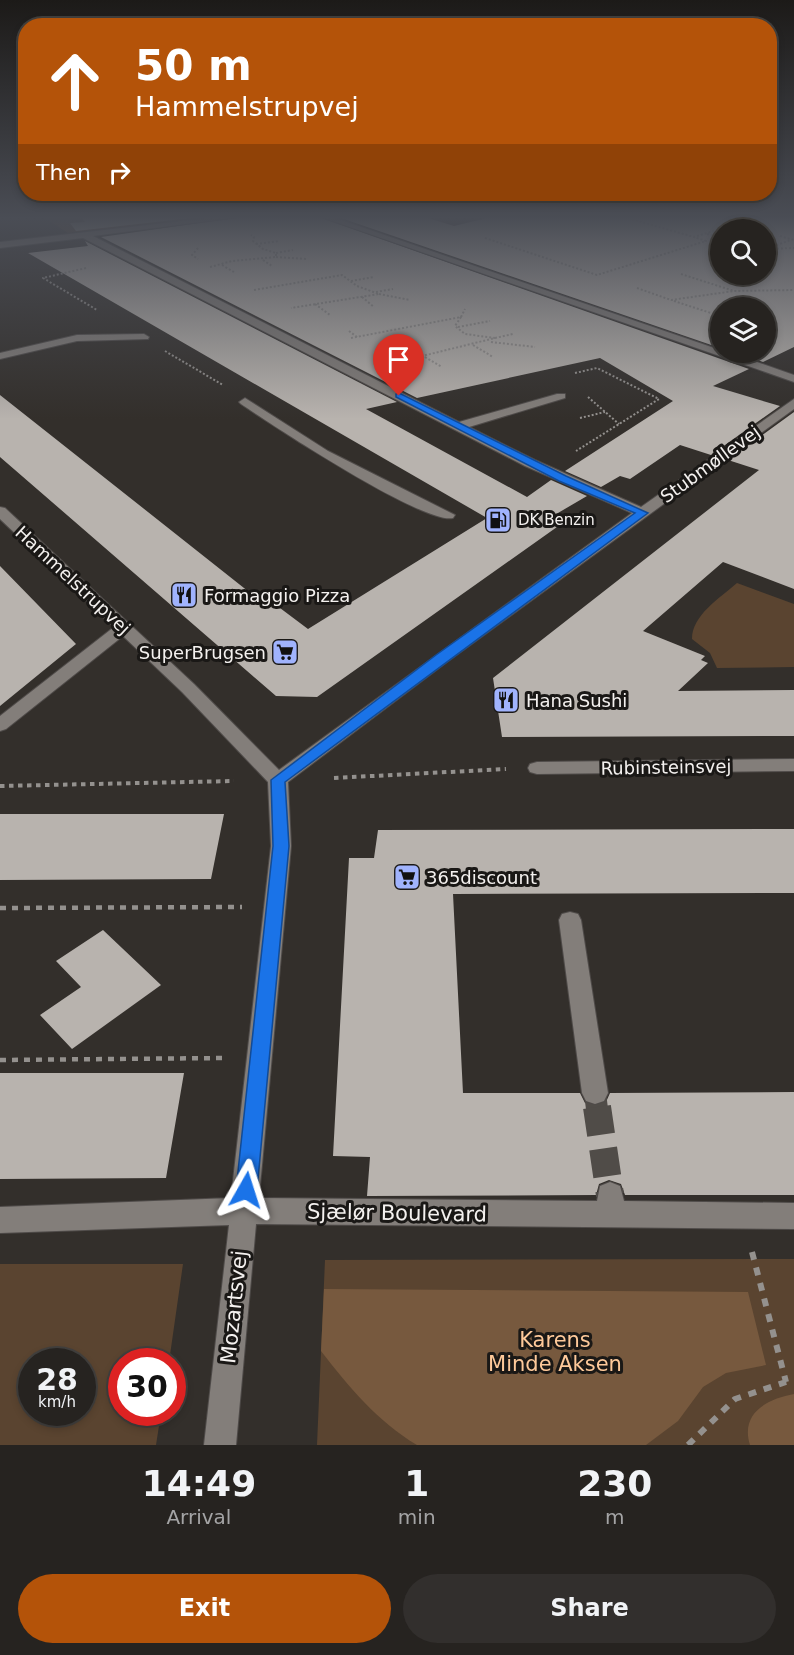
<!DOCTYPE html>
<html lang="en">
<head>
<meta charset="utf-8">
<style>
	:root { --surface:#262320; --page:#322f2d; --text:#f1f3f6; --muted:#a4a4a5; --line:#42403e; --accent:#b45309 }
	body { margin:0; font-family:"DejaVu Sans",sans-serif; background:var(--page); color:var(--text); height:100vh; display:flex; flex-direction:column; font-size:22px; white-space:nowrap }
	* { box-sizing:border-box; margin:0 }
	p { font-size:20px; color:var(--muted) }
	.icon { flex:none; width:33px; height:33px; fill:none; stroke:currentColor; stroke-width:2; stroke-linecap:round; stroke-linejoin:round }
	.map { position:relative; height:1445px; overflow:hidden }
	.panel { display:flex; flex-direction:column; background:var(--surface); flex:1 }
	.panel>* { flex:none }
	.guide { position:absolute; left:18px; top:18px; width:759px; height:183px; border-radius:24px; box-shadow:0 3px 9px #0003,0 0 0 2px var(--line); background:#b45309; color:#fff; overflow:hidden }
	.fabs { position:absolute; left:710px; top:219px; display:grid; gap:12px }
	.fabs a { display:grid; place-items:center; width:66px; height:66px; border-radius:50%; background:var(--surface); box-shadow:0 3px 9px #0003,0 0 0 2px var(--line); font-size:30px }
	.speed { position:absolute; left:18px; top:1348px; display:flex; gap:12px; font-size:30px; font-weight:700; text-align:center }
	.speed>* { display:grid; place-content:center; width:78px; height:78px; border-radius:50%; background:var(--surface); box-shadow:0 3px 9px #0003,0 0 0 2px var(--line); line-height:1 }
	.speed small { font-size:15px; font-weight:400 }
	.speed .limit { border:9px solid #d22; background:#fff; color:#111 }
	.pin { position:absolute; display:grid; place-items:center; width:51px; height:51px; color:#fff; margin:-62px -26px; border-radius:50% 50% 50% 0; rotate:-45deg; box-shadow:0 0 6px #0007 }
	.pin .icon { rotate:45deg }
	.me { position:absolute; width:66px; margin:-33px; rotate:6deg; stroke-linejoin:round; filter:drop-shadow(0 0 4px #0008) }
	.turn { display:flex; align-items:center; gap:21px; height:126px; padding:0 18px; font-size:27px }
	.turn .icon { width:78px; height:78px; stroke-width:2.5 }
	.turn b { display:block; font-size:42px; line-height:51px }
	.then { display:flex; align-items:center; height:57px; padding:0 18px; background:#0003; gap:12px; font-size:22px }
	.eta { display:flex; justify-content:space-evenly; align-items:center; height:102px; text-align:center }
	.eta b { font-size:36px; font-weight:800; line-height:42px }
	.button { display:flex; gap:12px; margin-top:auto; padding:12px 18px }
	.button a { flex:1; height:69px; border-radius:36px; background:var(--accent); color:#fff; font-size:24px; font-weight:800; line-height:69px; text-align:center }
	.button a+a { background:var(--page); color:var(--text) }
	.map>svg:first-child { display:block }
	.green { fill:#5a4430; fill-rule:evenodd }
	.forest { fill:#77593e }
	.building { fill:#b8b3ae; fill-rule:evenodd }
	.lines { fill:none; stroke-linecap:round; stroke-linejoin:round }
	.minor-tunnel-far1 { stroke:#504c48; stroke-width:22; stroke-dasharray:22 11; stroke-linecap:butt }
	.minor-tunnel { stroke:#504c48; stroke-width:28; stroke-dasharray:28 14; stroke-linecap:butt }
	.minor-casing { stroke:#4f4b49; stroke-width:2 }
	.path-far3 { stroke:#94918e; stroke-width:2; stroke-dasharray:2 2; stroke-linecap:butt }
	.path-far2 { stroke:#94918e; stroke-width:4; stroke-dasharray:4.5 4.5; stroke-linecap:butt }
	.path-far1 { stroke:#94918e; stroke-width:4.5; stroke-dasharray:6 6; stroke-linecap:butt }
	.path { stroke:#94918e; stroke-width:6; stroke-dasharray:8 8; stroke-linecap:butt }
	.minor { fill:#837e7a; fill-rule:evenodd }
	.route { fill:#1a73e8; stroke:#114b97; stroke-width:1.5 }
	.labels { text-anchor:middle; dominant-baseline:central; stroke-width:6; stroke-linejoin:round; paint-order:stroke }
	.far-poi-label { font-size:15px; fill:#f4f1ef; stroke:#1a1816; text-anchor:start }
	.street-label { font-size:18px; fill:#f4f1ef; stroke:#1a1816 }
	.poi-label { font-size:18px; fill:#f4f1ef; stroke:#1a1816; text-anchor:start }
	.near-street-label { font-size:21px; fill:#f4f1ef; stroke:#1a1816 }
	.near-park-label { font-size:21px; fill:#fec99a; stroke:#1a1816 }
</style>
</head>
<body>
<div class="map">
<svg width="794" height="1445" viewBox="0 0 794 1445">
	<rect width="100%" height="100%" fill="#332f2b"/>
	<path class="green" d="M43 217H211L68 233Z
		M737 583 794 604V667L717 668 710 653 692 639C692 615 720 598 737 583Z
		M794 1259V1445H317L325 1260Z
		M0 1264H183L169 1362H122V1413H161L156 1445H0ZM32 1362H82V1413H32Z"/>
	<path class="forest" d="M324 1289 748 1292 766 1365 726 1373 703 1387 678 1421 646 1445H417C377 1421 349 1387 321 1351Z
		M794 1394V1445H750C740 1413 767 1399 794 1394Z"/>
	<path class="building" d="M81 217H200L76 231 70 223 85 222Z
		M241 217H319L749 369 713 386 780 406 711 455 680 445 630 479 620 476 601 487 565 471 673 401 600 358 417 398 101 237Z
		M338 217H425L454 226 491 217H794V347L763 362 736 352H765V308H720V348ZM720 230H765V274H720Z
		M85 241 397 402 366 409 527 497 551 480 587 496 546 520 557 527 317 697 276 696 0 457V395L258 599 264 596 308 629 487 518 28 253 88 246Z
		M794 412V589L723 562 643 631 705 656 701 660 708 663 678 691 794 690V736L502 737 493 678 759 470 728 460Z
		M0 566 76 644 0 706Z
		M0 814H224L211 879 0 880Z
		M794 829V893L453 894 463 1093H580L585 1103 596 1106 606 1102 610 1093 794 1092V1195H625L621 1184 609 1180 599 1184 596 1195 367 1196 370 1157 333 1156 349 858H374L378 830Z
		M103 930 161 985 72 1049 40 1015 81 987 56 961Z
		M0 1073H184L166 1178 0 1179Z"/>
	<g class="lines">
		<path class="minor-tunnel-far1" d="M595 1093 597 1109"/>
		<path class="minor-tunnel" d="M597 1107 610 1195"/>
		<defs>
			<path id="minor" d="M217 217H239L93 236 459 422 557 394H565V398L469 427 535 460 641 507 794 399V409L447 662 288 782 291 846 259 1198 597 1201 600 1186 610 1182 620 1186 624 1201 794 1203V1229L256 1224 236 1445H204L229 1225 0 1233V1207L231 1198 271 846 268 782 182 692 123 636 6 729 0 731V716L114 627 0 519V507L5 508 194 684 279 770 632 513 525 466 83 238 0 248V242Z
				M321 217H332L720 350V352H728L794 375V382Z
				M144 334 149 337 148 339 77 341 0 359V353L77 335Z
				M245 398 328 451 455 515 453 518C424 525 272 425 241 404L239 402Z
				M794 759V771L537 774 530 772 528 768 530 764 537 762Z
				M570 912 578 914 581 920 608 1093 604 1101 595 1104 586 1101 582 1093 559 920 562 914Z"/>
		</defs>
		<use href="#minor" class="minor-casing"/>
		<path class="path-far3" d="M624 217 694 237 759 217
			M736 224 751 228
			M707 234 720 237
			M780 236 790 239
			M485 238 597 275 706 241 694 237
			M256 244 279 241
			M198 248 192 255 198 259
			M765 249 794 239
			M769 249 794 248
			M276 253 293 250
			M276 257 306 259
			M263 260 272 266
			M222 265 234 272
			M210 267 232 261 276 257V253L263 249 253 241 254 237 251 235
			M86 268 43 278 97 310
			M681 274 734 291
			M351 281 374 277
			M637 288 671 300 734 291 794 290
			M254 290 342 275 357 286 379 294 291 308
			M376 292 393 289
			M379 294 410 300
			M362 297 374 307
			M674 301 720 316
			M315 304 330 315
			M461 317 465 309
			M458 327 490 321
			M765 330 777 334
			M349 331 357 337
			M351 338 461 317 455 326 465 334 495 338 398 362
			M495 338 513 334
			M491 342 535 347
			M473 345 493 357
			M165 351 223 385
			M425 357 442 367
			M575 373 597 368 659 399 576 451
			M588 397 619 424
			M580 418 605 412"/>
		<path class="path-far2" d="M334 778 506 769
			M0 786 234 781"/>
		<path class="path-far1" d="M0 908 242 907
			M0 1060 224 1058"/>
		<path class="path" d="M752 1252 786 1382
			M688 1445 735 1399 786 1382 794 1383"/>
		<use href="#minor" class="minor"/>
	</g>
	<linearGradient id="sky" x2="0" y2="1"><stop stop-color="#1c1a18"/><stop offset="0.52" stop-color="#4a4d55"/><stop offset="1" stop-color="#4a4d55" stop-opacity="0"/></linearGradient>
	<rect width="794" height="419" fill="url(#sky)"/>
	<path class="route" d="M399 393 566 476 648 513 285 782 289 846 257 1190 254 1196 246 1199 239 1196 236 1190 273 846 271 780 436 655 635 513 559 481 396 397V394Z"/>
	<defs>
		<symbol id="fuel-square" viewBox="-11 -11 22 22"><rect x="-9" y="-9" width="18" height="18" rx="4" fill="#a0b3fd" stroke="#1a1816"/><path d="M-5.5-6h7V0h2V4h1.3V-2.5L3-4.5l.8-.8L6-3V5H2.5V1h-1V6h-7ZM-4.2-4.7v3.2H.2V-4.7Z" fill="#111"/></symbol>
		<symbol id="restaurant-square" viewBox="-11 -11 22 22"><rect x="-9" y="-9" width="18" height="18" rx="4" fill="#a0b3fd" stroke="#1a1816"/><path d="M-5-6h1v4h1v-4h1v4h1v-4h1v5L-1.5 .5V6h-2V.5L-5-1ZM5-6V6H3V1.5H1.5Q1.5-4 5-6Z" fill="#111"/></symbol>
		<symbol id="supermarket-square" viewBox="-11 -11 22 22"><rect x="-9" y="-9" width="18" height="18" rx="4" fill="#a0b3fd" stroke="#1a1816"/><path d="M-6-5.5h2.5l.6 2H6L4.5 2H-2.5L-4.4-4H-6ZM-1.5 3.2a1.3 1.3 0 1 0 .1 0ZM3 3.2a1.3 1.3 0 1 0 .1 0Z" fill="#111"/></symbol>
	</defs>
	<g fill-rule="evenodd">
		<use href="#fuel-square" x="483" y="505" width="30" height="30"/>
		<use href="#restaurant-square" x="169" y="580" width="30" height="30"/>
		<use href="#supermarket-square" x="270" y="637" width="30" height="30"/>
		<use href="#restaurant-square" x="491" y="685" width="30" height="30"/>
		<use href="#supermarket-square" x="392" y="862" width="30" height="30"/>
	</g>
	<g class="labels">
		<g class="far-poi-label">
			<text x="518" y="520">DK Benzin</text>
		</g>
		<g class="street-label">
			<text transform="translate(710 464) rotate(-36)">Stubmøllevej</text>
			<text transform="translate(73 580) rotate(43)">Hammelstrupvej</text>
			<text transform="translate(666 767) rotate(-1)">Rubinsteinsvej</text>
		</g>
		<g class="poi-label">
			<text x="204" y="595">Formaggio Pizza</text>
			<text x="266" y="652" text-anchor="end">SuperBrugsen</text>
			<text x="526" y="700">Hana Sushi</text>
			<text x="426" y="877">365discount</text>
		</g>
		<g class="near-street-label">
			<text transform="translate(397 1213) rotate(1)">Sjælør Boulevard</text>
			<text transform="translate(234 1307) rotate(-84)">Mozartsvej</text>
		</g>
		<g class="near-park-label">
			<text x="555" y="1340">Karens<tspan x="555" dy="24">Minde Aksen</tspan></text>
		</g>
	</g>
</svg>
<div class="fabs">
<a><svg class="icon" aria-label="search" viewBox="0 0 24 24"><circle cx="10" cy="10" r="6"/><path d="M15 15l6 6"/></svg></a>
<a><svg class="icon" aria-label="layers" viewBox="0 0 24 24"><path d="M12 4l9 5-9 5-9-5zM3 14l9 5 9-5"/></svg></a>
</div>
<div class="speed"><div>28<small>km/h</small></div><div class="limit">30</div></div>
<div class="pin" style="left:399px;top:396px;background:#d93025"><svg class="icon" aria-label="arrive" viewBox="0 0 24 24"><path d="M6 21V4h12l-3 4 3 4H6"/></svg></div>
<svg class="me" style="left:246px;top:1190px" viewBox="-20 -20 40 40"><path d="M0-17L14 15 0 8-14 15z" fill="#1a73e8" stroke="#fff" stroke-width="4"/></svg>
<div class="guide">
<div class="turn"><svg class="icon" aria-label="ahead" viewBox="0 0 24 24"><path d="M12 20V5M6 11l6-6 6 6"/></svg><div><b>50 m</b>Hammelstrupvej</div></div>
<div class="then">Then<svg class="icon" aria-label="right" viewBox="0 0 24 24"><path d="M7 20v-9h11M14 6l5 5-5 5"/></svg></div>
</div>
</div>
<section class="panel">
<div class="eta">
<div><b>14:49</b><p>Arrival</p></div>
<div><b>1</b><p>min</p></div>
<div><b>230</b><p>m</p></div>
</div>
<div class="button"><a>Exit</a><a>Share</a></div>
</section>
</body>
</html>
